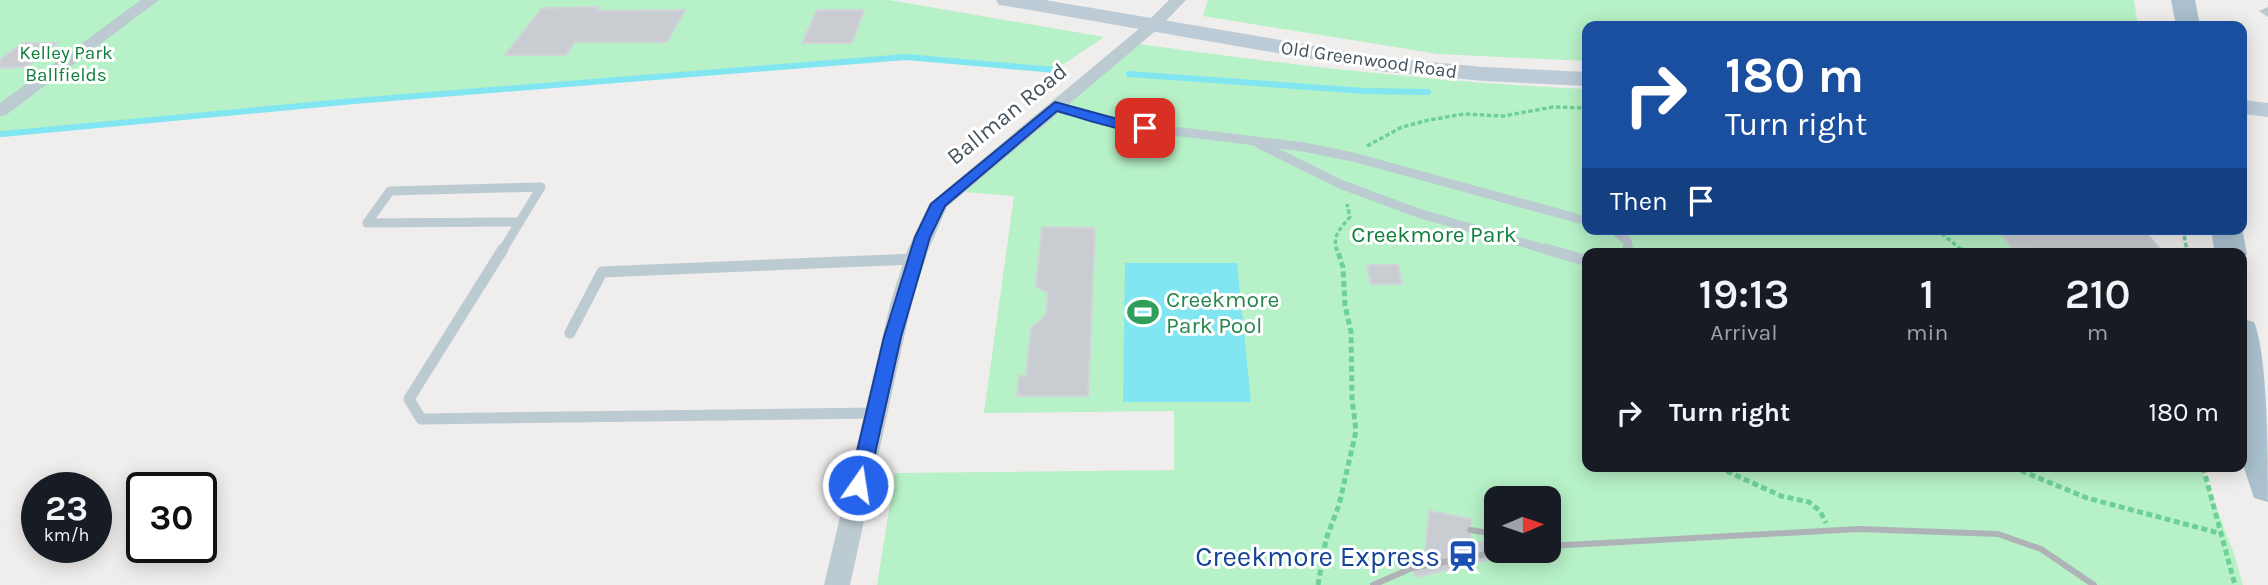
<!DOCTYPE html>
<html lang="en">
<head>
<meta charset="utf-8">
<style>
	:root { --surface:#171b24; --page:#242831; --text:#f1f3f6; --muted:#9ea1a6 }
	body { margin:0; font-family:Karla,sans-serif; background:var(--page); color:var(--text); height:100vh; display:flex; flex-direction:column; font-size:26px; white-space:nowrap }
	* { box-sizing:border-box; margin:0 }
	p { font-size:23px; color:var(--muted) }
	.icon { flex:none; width:38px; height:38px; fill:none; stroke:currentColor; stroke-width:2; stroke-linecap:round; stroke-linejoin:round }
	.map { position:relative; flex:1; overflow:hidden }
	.side { position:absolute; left:1582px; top:248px; width:665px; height:224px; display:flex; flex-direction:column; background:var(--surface); border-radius:14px; box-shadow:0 4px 18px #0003 }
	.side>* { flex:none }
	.top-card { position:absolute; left:1582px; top:21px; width:665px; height:214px; border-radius:14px; box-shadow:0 4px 18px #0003; background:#1a4fa0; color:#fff; overflow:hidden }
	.needle { width:46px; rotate:88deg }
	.tools { position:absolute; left:1484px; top:486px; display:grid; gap:14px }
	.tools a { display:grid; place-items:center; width:77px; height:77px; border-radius:14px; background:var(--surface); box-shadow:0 4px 18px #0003; font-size:35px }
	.speed { position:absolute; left:21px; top:472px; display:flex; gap:14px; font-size:35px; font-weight:700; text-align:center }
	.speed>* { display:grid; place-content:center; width:91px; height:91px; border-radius:50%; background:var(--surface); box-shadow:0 4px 18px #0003; line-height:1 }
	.speed small { font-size:18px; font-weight:400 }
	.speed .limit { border:4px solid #111; border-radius:10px; background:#fff; color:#111 }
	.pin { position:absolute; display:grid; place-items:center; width:60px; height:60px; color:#fff; margin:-30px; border-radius:14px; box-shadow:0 4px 10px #0006 }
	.me { position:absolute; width:77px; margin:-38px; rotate:13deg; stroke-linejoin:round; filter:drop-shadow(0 0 5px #0008) }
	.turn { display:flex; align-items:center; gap:24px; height:147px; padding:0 28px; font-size:32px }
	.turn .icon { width:91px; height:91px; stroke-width:2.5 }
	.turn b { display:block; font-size:49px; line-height:60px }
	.then { display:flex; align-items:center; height:66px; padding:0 28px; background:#0003; gap:14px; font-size:26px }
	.eta { display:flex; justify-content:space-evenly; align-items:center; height:119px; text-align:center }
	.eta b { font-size:42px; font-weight:600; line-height:49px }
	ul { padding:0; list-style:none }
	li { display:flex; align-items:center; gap:21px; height:91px; padding:0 28px }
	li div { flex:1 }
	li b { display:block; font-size:26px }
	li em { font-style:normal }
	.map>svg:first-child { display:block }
	.green { fill:#b7f1c7; fill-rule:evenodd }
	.water { fill:#81e6f1 }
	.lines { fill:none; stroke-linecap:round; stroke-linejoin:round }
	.stream { stroke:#81e6f1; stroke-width:6 }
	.building { fill:#c9cdd2; stroke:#d0d4d9; stroke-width:2 }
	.path-far1 { stroke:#6dd195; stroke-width:3.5; stroke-dasharray:4.5 2.5; stroke-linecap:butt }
	.path { stroke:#6dd195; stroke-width:5; stroke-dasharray:6 3.5; stroke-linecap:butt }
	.lane-far1 { stroke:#bccad1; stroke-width:9 }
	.lane { stroke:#bccad1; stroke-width:11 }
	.street { fill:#bccad1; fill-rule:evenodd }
	.secondary { fill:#bccbd6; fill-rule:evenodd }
	.primary { fill:#aac0ce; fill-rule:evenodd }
	.rail { stroke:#afb3b8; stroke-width:6 }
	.route { fill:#2563eb; stroke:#184099; stroke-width:2 }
	.labels { text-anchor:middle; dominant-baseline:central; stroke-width:6; stroke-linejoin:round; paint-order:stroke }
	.far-park-label { font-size:19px; fill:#10813c; stroke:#fff }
	.far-street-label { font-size:19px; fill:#44535c; stroke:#fff }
	.street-label { font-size:23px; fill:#44535c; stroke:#fff }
	.park-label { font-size:23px; fill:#10813c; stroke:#fff }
	.leisure-label { font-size:23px; fill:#27864d; stroke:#fff; text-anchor:start }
	.near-transit-label { font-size:28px; fill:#164399; stroke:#fff; text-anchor:end }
</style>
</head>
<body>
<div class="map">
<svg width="2268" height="585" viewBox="0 0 2268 585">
	<rect width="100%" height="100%" fill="#f0eded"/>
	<path class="green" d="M0 0H889L1104 37 1055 70 906 57 354 101 0 134Z
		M1208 0H2134L2138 26H1587V61L1438 54 1203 16Z
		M1131 43C1283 64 1434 82 1587 89V229H1998L2012 248 2102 254H1587V467H2201L2234 554 2243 585H877L895 473 1174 470V411L984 413 1014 196 965 192ZM1496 499H1549V551H1496Z"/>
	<path class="water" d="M1125 263H1237L1251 402H1123Z"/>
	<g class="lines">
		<path class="stream" d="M1129 74 1365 91 1428 92
			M2 134 354 101 906 57 1055 70"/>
	</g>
	<path class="building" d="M599 7 596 11 685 10 667 42H575L566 55H505L542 8Z
		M817 10H864L852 43H802Z
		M23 43H58L26 67 0 68V60Z
		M1042 227 1095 228 1088 396H1017L1019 376H1026L1031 328 1046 315 1048 293 1036 287Z
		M1998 229H2143L2164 254H2102L2012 248Z
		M1367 265H1398L1402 284H1371Z
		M1429 511 1471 519 1470 545 1496 539V558L1416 577 1407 560 1425 555Z"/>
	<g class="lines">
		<path class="path-far1" d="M1367 146 1402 127 1429 120 1464 114 1503 116 1553 107 1587 108
			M1936 229 1963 251
			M2183 229 2187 251
			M1337 251C1332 235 1340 229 1350 217L1347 204"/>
		<path class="path" d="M1961 249 1967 254
			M2186 249 2187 254
			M1718 467 1781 496 1809 502 1820 511 1826 523
			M2012 467 2087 498 2219 533
			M2203 467 2235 585
			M1318 585 1326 539 1339 505 1356 431 1352 398 1351 332 1345 305 1343 267 1337 249"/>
		<path class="lane-far1" d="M1055 106 1124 125 1304 147 1353 157 1587 221
			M1259 144 1340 184 1421 214 1552 251
			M1613 229 1627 241 1629 251
			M502 251 541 187 390 191 367 223 520 222"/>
		<path class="lane" d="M503 249 409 399 421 419 875 413
			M1546 249 1587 261
			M1628 249 1629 254
			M570 333 602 272 915 259"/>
		<path class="street" d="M141 0H159L6 115 0 116V103Z
			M1169 0H1186L1159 28 947 207 928 251 912 301 850 585H824L891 301 907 251 929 204 1147 22Z
			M2268 7V17L2259 11Z"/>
		<path class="secondary" d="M996 0H1045L1386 58 1484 67 1587 72V86L1484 81 1386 72 1007 6 999 5Z
			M2242 100 2268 103V117L2242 114Z"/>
		<path class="primary" d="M2171 0H2195L2200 26H2176Z
			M2242 228 2247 254 2242 261V254H2215L2211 229Z
			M2242 319 2254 322C2268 355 2268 460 2268 502L2254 498 2242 462Z"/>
		<path class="rail" d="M1470 530 1496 534
			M1549 546 1858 529 1998 534 2041 549 2094 585
			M1373 585 1412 568 1502 551"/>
	</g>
	<path class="route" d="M1055 102 1125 121 1150 125 1152 128C1138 139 1076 116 1057 111L945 206 930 237 901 337 868 485 865 490 858 492 852 490 849 485 884 337 915 237 931 204Z"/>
	<defs>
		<symbol id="stadium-bare" viewBox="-9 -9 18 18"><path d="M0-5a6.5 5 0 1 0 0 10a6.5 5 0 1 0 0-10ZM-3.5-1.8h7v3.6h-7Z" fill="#2e9e5b" stroke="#fff" stroke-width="2.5" paint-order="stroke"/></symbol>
		<symbol id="station-bare" viewBox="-9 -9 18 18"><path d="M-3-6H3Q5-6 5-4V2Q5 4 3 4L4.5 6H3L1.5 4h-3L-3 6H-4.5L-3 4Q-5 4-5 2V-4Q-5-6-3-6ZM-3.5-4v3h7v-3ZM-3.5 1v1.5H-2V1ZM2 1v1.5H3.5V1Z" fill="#1a4fb4" stroke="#fff" stroke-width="2.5" paint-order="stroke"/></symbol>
	</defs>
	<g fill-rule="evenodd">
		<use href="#stadium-bare" x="1121" y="290" width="44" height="44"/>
		<use href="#station-bare" x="1441" y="534" width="44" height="44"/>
	</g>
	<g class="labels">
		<g class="far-park-label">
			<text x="66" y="53">Kelley Park<tspan x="66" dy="22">Ballfields</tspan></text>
		</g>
		<g class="far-street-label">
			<text transform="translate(1369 60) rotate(8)">Old Greenwood Road</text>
		</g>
		<g class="street-label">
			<text transform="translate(1007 114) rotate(-39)">Ballman Road</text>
		</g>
		<g class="park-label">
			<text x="1434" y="234">Creekmore Park</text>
		</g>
		<g class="leisure-label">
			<text x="1166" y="299">Creekmore<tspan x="1166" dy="26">Park Pool</tspan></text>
		</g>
		<g class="near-transit-label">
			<text x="1440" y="556">Creekmore Express</text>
		</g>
	</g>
</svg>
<div class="tools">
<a><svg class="needle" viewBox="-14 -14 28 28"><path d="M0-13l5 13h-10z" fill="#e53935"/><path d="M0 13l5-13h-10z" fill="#9ea1a6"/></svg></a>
</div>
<div class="speed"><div>23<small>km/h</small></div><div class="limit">30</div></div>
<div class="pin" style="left:1145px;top:128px;background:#d93025"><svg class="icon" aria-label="arrive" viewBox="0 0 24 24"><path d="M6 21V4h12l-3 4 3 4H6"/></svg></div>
<svg class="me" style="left:858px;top:485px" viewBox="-20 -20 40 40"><circle r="17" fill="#2563eb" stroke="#fff" stroke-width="3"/><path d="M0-11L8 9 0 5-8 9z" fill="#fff"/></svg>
<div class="top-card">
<div class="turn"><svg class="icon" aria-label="right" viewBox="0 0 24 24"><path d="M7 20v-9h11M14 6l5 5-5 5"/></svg><div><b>180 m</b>Turn right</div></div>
<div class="then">Then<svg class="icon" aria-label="arrive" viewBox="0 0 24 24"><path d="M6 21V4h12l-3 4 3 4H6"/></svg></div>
</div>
<section class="side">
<div class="eta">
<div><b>19:13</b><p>Arrival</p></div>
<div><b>1</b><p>min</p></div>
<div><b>210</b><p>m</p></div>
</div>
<ul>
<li><svg class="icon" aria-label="right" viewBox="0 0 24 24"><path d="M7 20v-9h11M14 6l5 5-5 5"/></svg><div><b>Turn right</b></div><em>180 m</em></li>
</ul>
</section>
</div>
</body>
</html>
